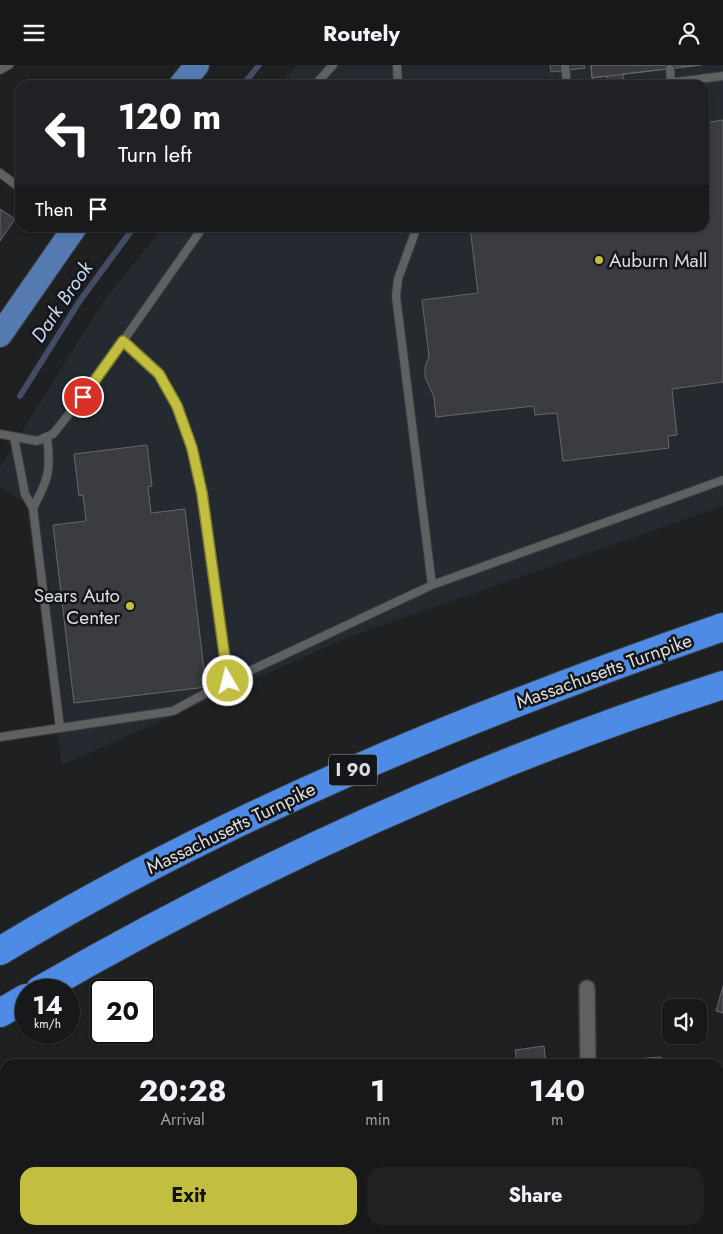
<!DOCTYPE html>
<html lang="en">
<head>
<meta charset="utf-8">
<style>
	:root { --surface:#16181a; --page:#1f2123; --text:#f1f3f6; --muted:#9ea0a2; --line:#353739; --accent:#c1be40 }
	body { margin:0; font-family:Jost,sans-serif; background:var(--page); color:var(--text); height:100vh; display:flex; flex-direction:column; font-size:19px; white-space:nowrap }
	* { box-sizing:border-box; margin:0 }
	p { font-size:16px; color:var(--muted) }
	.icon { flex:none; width:28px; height:28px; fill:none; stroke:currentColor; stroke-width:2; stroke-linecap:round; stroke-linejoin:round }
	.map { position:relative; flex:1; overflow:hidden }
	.details { position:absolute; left:0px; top:994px; width:724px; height:176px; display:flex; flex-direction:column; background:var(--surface); border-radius:15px 15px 0 0; box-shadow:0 1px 4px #0004,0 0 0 1px var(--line) }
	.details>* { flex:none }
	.top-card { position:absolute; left:15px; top:15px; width:694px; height:152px; border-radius:15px; box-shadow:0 1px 4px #0004,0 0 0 1px var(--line); background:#202124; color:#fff; overflow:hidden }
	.controls { position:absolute; left:662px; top:934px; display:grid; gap:10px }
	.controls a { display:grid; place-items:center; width:45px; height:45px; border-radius:10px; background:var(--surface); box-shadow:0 1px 4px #0004,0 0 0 1px var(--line); font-size:25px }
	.speed { position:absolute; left:15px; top:914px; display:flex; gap:10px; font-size:25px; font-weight:700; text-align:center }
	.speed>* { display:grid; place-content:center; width:65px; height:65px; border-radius:50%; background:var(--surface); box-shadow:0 1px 4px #0004,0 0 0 1px var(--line); line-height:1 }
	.speed small { font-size:12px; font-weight:400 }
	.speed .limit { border:2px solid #111; border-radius:8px; background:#fff; color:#111 }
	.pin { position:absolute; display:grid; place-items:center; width:42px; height:42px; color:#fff; margin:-21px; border:2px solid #fff; border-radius:50%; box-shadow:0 1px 5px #0007 }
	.me { position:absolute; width:55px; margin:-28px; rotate:352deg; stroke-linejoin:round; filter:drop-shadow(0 0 4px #0008) }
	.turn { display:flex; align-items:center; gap:18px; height:105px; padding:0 20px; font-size:22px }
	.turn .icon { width:65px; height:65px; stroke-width:2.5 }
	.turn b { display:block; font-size:35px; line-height:42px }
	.then { display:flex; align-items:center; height:48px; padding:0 20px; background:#0003; gap:10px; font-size:19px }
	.eta { display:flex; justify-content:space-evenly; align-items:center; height:85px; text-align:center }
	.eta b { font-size:30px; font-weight:700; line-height:35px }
	.button { display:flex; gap:10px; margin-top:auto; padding:10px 20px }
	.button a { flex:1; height:58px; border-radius:15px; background:var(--accent); color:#111; font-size:20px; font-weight:700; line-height:58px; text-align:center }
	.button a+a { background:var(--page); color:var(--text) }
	header { display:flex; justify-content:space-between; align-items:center; height:65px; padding:0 20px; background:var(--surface); font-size:22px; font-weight:700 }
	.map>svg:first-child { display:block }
	.built { fill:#252a31 }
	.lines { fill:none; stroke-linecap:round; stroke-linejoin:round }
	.stream { stroke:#424c64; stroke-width:6 }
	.building { fill:#3b3c3f; stroke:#65676a }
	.service-casing { stroke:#3b3c3e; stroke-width:10 }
	.minor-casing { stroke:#3b3c3e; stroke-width:18 }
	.primary-casing { stroke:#3b3c3e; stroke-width:26 }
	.motorway-casing { stroke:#3b3c3e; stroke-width:30 }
	.service { stroke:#5e6062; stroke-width:8 }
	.minor { stroke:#5e6062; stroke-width:15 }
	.primary { stroke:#547ab1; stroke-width:24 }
	.motorway { stroke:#4d8be5; stroke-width:28 }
	.route-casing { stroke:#7d7c2a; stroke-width:12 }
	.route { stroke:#c1be40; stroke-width:9 }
	.poi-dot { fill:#c1be40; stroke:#151619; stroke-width:2 }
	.labels { text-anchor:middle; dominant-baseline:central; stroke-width:5; stroke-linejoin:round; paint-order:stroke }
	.shield { fill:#151619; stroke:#a0a1a3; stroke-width:1 }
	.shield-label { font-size:18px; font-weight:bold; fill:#dcddde }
	.poi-label { font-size:19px; fill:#dcddde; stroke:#151619; text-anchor:start }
	.street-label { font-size:19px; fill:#dcddde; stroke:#151619 }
	.water-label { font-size:20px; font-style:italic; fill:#c6d8f2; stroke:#151619 }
</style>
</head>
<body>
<header><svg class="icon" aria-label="menu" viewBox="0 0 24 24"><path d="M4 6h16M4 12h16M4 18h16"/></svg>Routely<svg class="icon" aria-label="person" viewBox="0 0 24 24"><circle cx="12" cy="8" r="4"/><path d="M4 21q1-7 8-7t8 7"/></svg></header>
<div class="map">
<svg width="723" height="1169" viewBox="0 0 723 1169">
	<rect width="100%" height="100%" fill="#1e2022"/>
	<path class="built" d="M297 0H723V441L349 572 62 700 26 438 0 422V402L104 235 163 163 704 162V20H278Z"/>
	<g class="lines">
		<path class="stream" d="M243 20 259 0
			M20 331 79 237 134 162"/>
	</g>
	<path class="building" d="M550 0H584L585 3 551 7Z
		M591 0H701L623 9 624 20H608L607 11 592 13Z
		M591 0H701L592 13Z
		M723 55V317L672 324 677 370 668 371 669 383 563 396 557 348 535 350 534 341 436 352 434 332 425 312V302L429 291 422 235 478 228 470 162H704V58Z
		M0 144 15 154 0 176Z
		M147 380 152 421 148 422 151 448 185 444 206 622 74 638 53 460 86 456 83 430 79 431 74 389Z
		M723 921V948L716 946Z
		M544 981 546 999H517L515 985Z
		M661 992 662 999H635V994Z
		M723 1140V1154L719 1150V1143Z
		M247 1165H274L272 1169H245Z
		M583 1165H620L624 1169H587Z"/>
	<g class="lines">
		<defs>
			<path id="service" d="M397 0 398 20
				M565 0 567 20
				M670 4 671 18
				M0 5 9 0
				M315 20 333 0
				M653 20 723 11
				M0 108 20 123
				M417 162 398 214 396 231 432 520
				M0 369 37 376 53 369 93 319 203 162
				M14 372 25 429 33 443 60 663
				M33 443C49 413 51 405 47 372
				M228 616 432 520 723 415
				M0 672 173 646 228 616 202 428 192 383 177 341 159 309 123 276"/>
			<path id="minor" d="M587 923 588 999
				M670 1165 674 1169
				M329 1169 332 1165"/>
			<path id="primary" d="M181 20 197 0
				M0 270 75 162"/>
			<path id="motorway" d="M0 886C227 749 473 649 723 562
				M40 925C256 801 485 696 723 620
				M0 948 26 933"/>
		</defs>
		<use href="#service" class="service-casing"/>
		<use href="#minor" class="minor-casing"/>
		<use href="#primary" class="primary-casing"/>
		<use href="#motorway" class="motorway-casing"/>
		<use href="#service" class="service"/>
		<use href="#minor" class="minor"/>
		<use href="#primary" class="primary"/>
		<use href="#motorway" class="motorway"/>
	</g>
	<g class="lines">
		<defs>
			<path id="route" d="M83 332 123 276 159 309 177 341 192 383 202 428 228 616"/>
		</defs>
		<use href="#route" class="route-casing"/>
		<use href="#route" class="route"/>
	</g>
	<g class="poi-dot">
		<circle cx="599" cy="195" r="5"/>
		<circle cx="130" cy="541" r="5"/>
	</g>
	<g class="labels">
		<rect class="shield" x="329" y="689.5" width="48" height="31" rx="4"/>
		<g class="shield-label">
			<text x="353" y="705">I 90</text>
		</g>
		<g class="poi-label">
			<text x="609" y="195">Auburn Mall</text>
			<text x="120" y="530" text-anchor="end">Sears Auto<tspan x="120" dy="22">Center</tspan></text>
		</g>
		<g class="street-label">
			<text transform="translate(604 606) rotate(-20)">Massachusetts Turnpike</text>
			<text transform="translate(231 763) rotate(-26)">Massachusetts Turnpike</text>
		</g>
		<g class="water-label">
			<text transform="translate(62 237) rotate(-56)">Dark Brook</text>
		</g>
	</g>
</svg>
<div class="controls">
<a><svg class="icon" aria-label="sound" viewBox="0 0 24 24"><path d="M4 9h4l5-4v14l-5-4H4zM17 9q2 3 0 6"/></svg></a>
</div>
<div class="speed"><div>14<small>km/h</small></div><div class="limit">20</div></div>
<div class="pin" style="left:83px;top:332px;background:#d93025"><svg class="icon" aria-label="arrive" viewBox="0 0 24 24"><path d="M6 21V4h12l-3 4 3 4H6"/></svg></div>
<svg class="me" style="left:228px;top:616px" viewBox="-20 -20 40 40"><circle r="17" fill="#c1be40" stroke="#fff" stroke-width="3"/><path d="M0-11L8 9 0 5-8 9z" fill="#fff"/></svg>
<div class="top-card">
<div class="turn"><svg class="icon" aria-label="left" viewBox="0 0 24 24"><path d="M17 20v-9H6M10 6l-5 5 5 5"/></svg><div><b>120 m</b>Turn left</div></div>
<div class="then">Then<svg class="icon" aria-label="arrive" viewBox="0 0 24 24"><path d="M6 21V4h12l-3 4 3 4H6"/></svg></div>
</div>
<section class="details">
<div class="eta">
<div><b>20:28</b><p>Arrival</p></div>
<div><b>1</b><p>min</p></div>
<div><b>140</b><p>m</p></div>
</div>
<div class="button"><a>Exit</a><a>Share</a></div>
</section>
</div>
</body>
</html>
